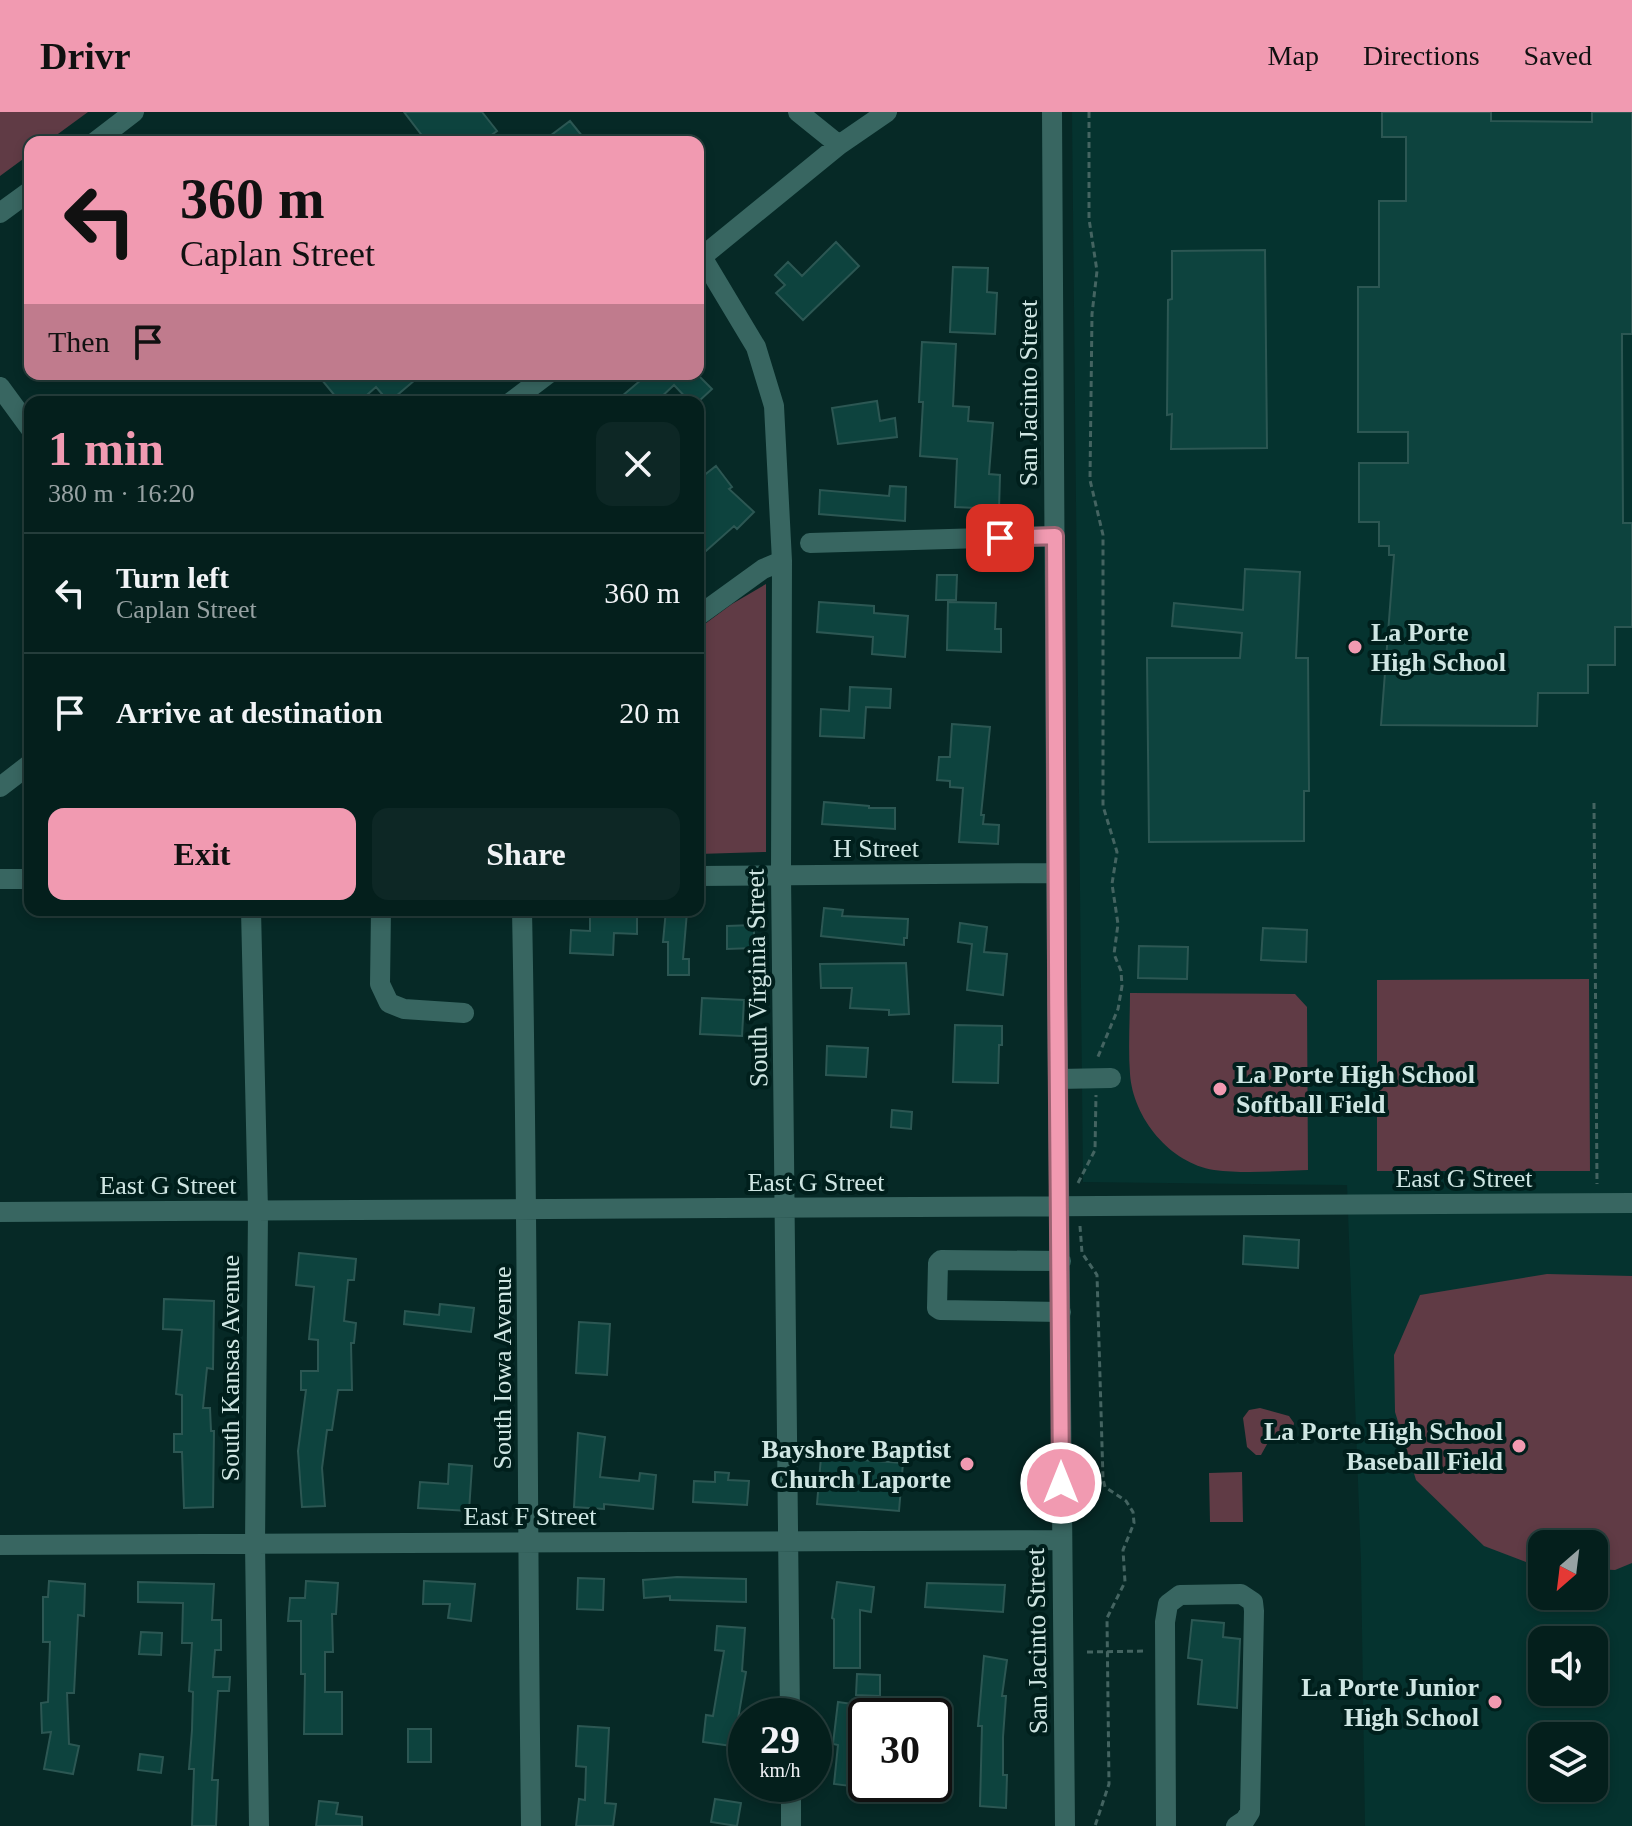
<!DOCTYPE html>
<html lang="en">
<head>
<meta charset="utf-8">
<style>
	:root { --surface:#041f1c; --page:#0d2725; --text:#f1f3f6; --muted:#97a2a3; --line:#253d3b; --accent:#f19ab1 }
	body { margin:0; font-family:Georgia,serif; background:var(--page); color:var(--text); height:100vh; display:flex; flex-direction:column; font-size:30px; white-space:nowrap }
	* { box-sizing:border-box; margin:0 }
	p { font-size:26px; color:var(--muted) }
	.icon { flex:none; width:44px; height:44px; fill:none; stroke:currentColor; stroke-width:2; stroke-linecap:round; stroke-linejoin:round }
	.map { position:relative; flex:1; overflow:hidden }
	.side { position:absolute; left:24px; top:284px; width:680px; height:520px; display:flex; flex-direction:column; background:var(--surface); border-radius:16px; box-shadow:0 4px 12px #0003,0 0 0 2px var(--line) }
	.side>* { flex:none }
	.top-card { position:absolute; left:24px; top:24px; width:680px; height:244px; border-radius:16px; box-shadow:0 4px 12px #0003,0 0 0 2px var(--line); background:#f19ab1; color:#111; overflow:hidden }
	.needle { width:52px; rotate:208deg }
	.buttons { position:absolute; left:1528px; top:1418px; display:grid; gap:16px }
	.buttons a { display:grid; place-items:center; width:80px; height:80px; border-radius:16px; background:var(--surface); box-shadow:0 4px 12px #0003,0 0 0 2px var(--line); font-size:40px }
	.speed { position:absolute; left:728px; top:1586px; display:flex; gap:16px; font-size:40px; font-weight:700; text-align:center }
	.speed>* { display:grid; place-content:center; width:104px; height:104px; border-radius:50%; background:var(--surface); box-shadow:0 4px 12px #0003,0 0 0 2px var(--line); line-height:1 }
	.speed small { font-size:20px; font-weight:400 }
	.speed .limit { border:4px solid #111; border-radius:12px; background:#fff; color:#111 }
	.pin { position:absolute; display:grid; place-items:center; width:68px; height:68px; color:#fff; margin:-34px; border-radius:16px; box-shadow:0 4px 12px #0006 }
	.me { position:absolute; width:88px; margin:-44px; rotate:0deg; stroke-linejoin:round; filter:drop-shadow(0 0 6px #0008) }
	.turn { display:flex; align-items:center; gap:28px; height:168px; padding:0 24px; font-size:36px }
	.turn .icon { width:104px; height:104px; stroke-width:2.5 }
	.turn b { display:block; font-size:56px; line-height:68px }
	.then { display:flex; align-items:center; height:76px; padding:0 24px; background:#0003; gap:16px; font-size:30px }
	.round { display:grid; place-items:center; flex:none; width:84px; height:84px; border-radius:16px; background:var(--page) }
	.overview { display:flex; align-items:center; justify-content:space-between; height:136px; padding:0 24px }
	h1 { font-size:48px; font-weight:600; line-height:60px; color:var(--accent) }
	.cta { display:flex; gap:16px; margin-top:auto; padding:16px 24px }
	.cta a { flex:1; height:92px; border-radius:16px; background:var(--accent); color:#111; font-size:32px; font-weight:600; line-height:92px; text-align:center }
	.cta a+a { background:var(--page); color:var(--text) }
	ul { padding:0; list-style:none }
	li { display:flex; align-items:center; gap:24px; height:120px; padding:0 24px; border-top:2px solid var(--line) }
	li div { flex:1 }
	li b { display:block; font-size:30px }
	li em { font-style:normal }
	header { display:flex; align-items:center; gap:48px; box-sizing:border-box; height:112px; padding:0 40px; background:var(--accent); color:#111 }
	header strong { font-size:38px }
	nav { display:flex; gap:44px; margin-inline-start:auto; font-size:28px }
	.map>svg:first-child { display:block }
	.built { fill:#05332f; fill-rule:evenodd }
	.green { fill:#603b45 }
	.building { fill:#0d433e; stroke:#2c5753; stroke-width:2 }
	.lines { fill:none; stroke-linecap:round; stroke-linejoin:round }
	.path { stroke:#446461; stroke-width:3; stroke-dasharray:6 4; stroke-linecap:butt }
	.minor { stroke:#386661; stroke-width:20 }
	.route-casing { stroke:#9d6473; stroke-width:20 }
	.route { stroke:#f19ab1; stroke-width:14 }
	.poi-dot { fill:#f19ab1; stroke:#001f1c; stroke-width:3 }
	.labels { text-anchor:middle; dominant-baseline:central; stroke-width:8; stroke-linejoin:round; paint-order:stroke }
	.street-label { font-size:26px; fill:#cfe6e3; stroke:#001f1c }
	.poi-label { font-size:26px; font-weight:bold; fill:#cfe6e3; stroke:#001f1c; text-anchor:end }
</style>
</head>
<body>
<header>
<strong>Drivr</strong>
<nav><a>Map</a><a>Directions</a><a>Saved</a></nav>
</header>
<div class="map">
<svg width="1632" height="1714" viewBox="0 0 1632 1714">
	<rect width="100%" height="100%" fill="#062926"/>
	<path class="built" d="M1072 0H1632V1714H1365L1361 1451 1347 1073 1083 1070ZM1542 1432H1594V1484H1542ZM1542 1528H1594V1580H1542ZM1542 1624H1594V1676H1542Z"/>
	<path class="green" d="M0 0H88L47 30H30V42L0 64Z
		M766 472V740L698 742V517L732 492Z
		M1589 867 1590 1059H1377V868Z
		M1130 881 1295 882 1307 895 1308 1058C1277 1059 1245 1062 1214 1058 1170 1051 1133 1006 1130 962 1128 935 1130 907 1130 881Z
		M1547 1162 1632 1164V1451L1615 1458 1594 1457V1432H1542V1456L1484 1434 1416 1368 1395 1300 1394 1243 1420 1183Z
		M1260 1296 1289 1304 1294 1311 1292 1322 1285 1327 1271 1325 1261 1343H1256L1247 1335 1243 1306 1249 1298Z
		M1242 1360 1243 1410H1210L1209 1361Z"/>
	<path class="building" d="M404 0H482L497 19 482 30H427Z
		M1382 0H1491V9L1592 10V0H1632V222H1622V238L1623 411H1632V515H1615V553H1588V581H1538L1537 614 1381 613 1394 443H1389V434H1379V410H1359V351H1408V320H1358V175H1379V89H1406V25H1382Z
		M570 9 587 30H542Z
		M836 130 859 154 803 208 776 181 785 173 775 163 788 150 802 164Z
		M1265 138 1267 336 1171 337 1172 302 1167 303 1168 188 1172 187V139Z
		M953 155 988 156 987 180 997 181 995 222 950 220Z
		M922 230 956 232 953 294 969 295 968 309 993 311 989 362 1000 363 999 397 955 395 957 347 920 344 923 290H919Z
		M317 262H422L389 290 376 275 359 290H340Z
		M648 262H697L712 277 698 290H690L674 273 656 290H615Z
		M877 289 880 309 895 306 897 325 838 332 832 296Z
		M716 354 732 375 729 377 754 400 737 417 734 414 698 446V368Z
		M890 374 906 375 905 409 819 402 820 378 889 384Z
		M1245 457 1300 460 1296 546H1308L1309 679H1304V729L1149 730 1147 546H1240L1242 521 1172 514 1174 491 1243 498Z
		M937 463H957L956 488H936Z
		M819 490 874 494V501L908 504 905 545 872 542 873 525 817 520Z
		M948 490 996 491 995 517H1001V540L947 538Z
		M850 575 891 577 890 596 866 595 864 626 820 624 821 597 849 599Z
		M952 612 990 615 981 703H984L983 712 999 713 998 732 959 730 963 676 950 675V669L937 668 939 645H950Z
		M824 690 869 694V696H895V717L822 712Z
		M824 796 843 798 842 804 908 807 907 826H904V833L821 824Z
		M666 798 687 800 683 847H689V863H668V830H663Z
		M590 799 637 800V822L614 821 613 843 570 841 571 818 590 819Z
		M960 811 987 815 984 840 1007 842 1003 883 967 878 972 832 958 830Z
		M754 813V836L727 837V814Z
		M1263 816 1307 818 1306 850 1261 848Z
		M1139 834 1188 835 1187 867 1138 866Z
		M906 851 909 902 889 903V898L850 896 852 876H821L820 852Z
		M702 886 744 888 742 924 700 922Z
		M955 913 1002 914V933H999L998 971 953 970Z
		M827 934 868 936 866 965 826 963Z
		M892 998 912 1000 911 1017 891 1015Z
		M1244 1124 1299 1128 1298 1156 1243 1152Z
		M299 1141 356 1147 354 1168H348L344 1209 356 1211 354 1231H351L352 1278H338L332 1318H327L322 1356 325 1394 302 1395 298 1339 306 1278H301V1259H318V1228L309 1227 314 1175 296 1173Z
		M164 1187 214 1189 213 1257 207 1256 203 1296H210L211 1319H214L213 1395 184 1396 182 1340H174V1322H182V1283L176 1282 182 1218 163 1217Z
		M440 1192 474 1196 471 1220 404 1212 405 1199 439 1203Z
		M579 1210 610 1212 607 1263 576 1261Z
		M578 1321 605 1325 600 1365 639 1369 640 1361 656 1363 653 1397 604 1392V1397L574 1395Z
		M821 1345 903 1351 899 1399 817 1392Z
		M449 1352 472 1354 469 1399 418 1396 420 1370 448 1372Z
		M715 1360 729 1361 728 1368 749 1369 747 1393 693 1390 694 1369 715 1370Z
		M677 1465 746 1467V1490L670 1488V1484L644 1486 643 1468Z
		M578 1466 604 1467 603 1498 577 1497Z
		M49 1469 85 1472 84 1504 78 1503 74 1581H67L69 1632 79 1634 73 1662 44 1657 51 1620 42 1621 41 1591 48 1590 50 1530H43V1485H48Z
		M306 1469 338 1471 336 1502H332L333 1540H325V1580H342V1622H304L305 1562H301V1509H288L290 1486H305Z
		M424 1469 475 1472 471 1509 448 1506 450 1492H423Z
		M138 1470 214 1472 212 1508H221V1538H215L213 1565H230L229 1579H218L212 1668H218L216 1714H192L194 1657H189L192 1618 193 1580 189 1579 192 1531H182L183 1491 138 1490Z
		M837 1470 874 1475 871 1500 860 1498V1556H834V1507L832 1506Z
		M927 1471 1005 1473 1003 1500 925 1495Z
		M1192 1508 1224 1511 1223 1525 1240 1527 1237 1596 1198 1592 1202 1548 1188 1546Z
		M717 1514 745 1516 742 1559 746 1560 738 1607 742 1608V1615H746V1636L703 1630 706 1603 713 1604 724 1539 715 1538Z
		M141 1520 162 1521 161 1543 139 1542Z
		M984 1544 1007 1548 1002 1584H1006L1003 1625V1663H1007L1006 1696 980 1694 982 1614H978Z
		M857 1562 880 1563V1584L856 1583Z
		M838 1590 867 1594 858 1675 834 1672 838 1633 833 1632Z
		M578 1614 609 1616 605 1691 616 1692 613 1714H576L579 1687 585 1688 586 1655 576 1654Z
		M408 1617H431V1650H408Z
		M140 1642 163 1645 161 1661 138 1658Z
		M715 1687 741 1691 737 1714 711 1710Z
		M319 1689 338 1691 336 1702 362 1705V1714H316Z"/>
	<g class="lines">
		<path class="path" d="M1089 0V107L1097 159 1092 202 1090 368 1103 423V694L1117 740 1112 772 1118 812 1114 842 1121 859 1122 874 1118 897 1097 947
			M1594 691 1597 1072
			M1078 1071 1095 1038 1096 983
			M1080 1114 1082 1141 1097 1163 1103 1367 1105 1375 1126 1389 1133 1400 1134 1411 1123 1438 1125 1470 1107 1506 1109 1672 1095 1714
			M1087 1540 1147 1539"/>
		<path class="minor" d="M798 0 839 33
			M1052 0C1056 571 1057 1143 1065 1714
			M95 30 134 0
			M0 101 30 79
			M702 145 756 235 774 294 782 449 781 763 790 1604
			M698 148 839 33 887 0
			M0 275 30 316
			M511 290 548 262
			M810 431 1055 424
			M698 504 763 457 782 449
			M0 675 30 652
			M698 764 1055 761
			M0 767H30
			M251 798 258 1099 255 1432 259 1714
			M381 798 380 872 389 891 404 897 464 901
			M522 798C528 1103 527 1409 531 1714
			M1058 967 1111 966
			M0 1100 1632 1091
			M1061 1149 941 1148 938 1151 937 1196 940 1198 1061 1200
			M0 1433 1061 1428
			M791 1672V1714
			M1166 1714 1165 1510 1168 1492 1180 1483 1241 1482 1253 1490 1254 1499 1250 1700 1245 1708 1236 1714"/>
	</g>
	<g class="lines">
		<defs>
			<path id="route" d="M1000 426 1055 424C1055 740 1059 1055 1061 1371"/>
		</defs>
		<use href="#route" class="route-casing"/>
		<use href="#route" class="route"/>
	</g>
	<g class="poi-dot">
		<circle cx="1355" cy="535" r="8"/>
		<circle cx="1220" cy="977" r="8"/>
		<circle cx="1519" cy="1334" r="8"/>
		<circle cx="967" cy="1352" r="8"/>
		<circle cx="1495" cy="1590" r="8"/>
	</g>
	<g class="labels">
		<g class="street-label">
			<text transform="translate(1028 281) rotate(-90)">San Jacinto Street</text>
			<text x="876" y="736">H Street</text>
			<text transform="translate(757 866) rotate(-91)">South Virginia Street</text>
			<text x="1464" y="1066">East G Street</text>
			<text x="816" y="1070">East G Street</text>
			<text x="168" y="1073">East G Street</text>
			<text transform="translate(230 1256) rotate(-90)">South Kansas Avenue</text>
			<text transform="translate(502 1256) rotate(-90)">South Iowa Avenue</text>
			<text x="530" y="1404">East F Street</text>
			<text transform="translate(1037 1529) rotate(-91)">San Jacinto Street</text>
		</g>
		<g class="poi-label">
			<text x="1371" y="520" text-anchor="start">La Porte<tspan x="1371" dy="30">High School</tspan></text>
			<text x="1236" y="962" text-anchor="start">La Porte High School<tspan x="1236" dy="30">Softball Field</tspan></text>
			<text x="1503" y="1319">La Porte High School<tspan x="1503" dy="30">Baseball Field</tspan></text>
			<text x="951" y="1337">Bayshore Baptist<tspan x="951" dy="30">Church Laporte</tspan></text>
			<text x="1479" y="1575">La Porte Junior<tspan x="1479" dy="30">High School</tspan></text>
		</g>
	</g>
</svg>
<div class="buttons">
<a><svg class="needle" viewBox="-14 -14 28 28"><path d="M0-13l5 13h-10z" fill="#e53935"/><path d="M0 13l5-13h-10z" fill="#97a2a3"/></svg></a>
<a><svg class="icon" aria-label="sound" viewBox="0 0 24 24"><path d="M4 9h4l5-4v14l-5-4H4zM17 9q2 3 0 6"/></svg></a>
<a><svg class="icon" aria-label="layers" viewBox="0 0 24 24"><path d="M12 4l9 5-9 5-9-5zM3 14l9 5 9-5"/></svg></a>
</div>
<div class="speed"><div>29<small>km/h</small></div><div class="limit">30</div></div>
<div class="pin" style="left:1000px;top:426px;background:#d93025"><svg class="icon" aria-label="arrive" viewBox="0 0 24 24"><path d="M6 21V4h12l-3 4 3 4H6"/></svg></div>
<svg class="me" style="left:1061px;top:1371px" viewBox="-20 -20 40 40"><circle r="17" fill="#f19ab1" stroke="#fff" stroke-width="3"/><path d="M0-11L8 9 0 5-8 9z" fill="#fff"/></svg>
<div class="top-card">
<div class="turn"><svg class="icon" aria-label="left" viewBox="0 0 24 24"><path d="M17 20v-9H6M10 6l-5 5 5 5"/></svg><div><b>360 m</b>Caplan Street</div></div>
<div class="then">Then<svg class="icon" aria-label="arrive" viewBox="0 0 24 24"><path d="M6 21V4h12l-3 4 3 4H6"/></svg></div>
</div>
<section class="side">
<div class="overview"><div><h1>1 min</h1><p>380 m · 16:20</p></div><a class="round"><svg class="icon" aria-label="close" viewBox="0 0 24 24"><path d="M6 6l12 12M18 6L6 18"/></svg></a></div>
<ul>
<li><svg class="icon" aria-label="left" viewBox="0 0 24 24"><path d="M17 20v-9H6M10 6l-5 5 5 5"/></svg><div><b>Turn left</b><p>Caplan Street</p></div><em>360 m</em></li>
<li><svg class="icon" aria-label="arrive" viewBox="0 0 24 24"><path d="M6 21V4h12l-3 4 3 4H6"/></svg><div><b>Arrive at destination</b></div><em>20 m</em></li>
</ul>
<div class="cta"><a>Exit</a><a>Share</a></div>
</section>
</div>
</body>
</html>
